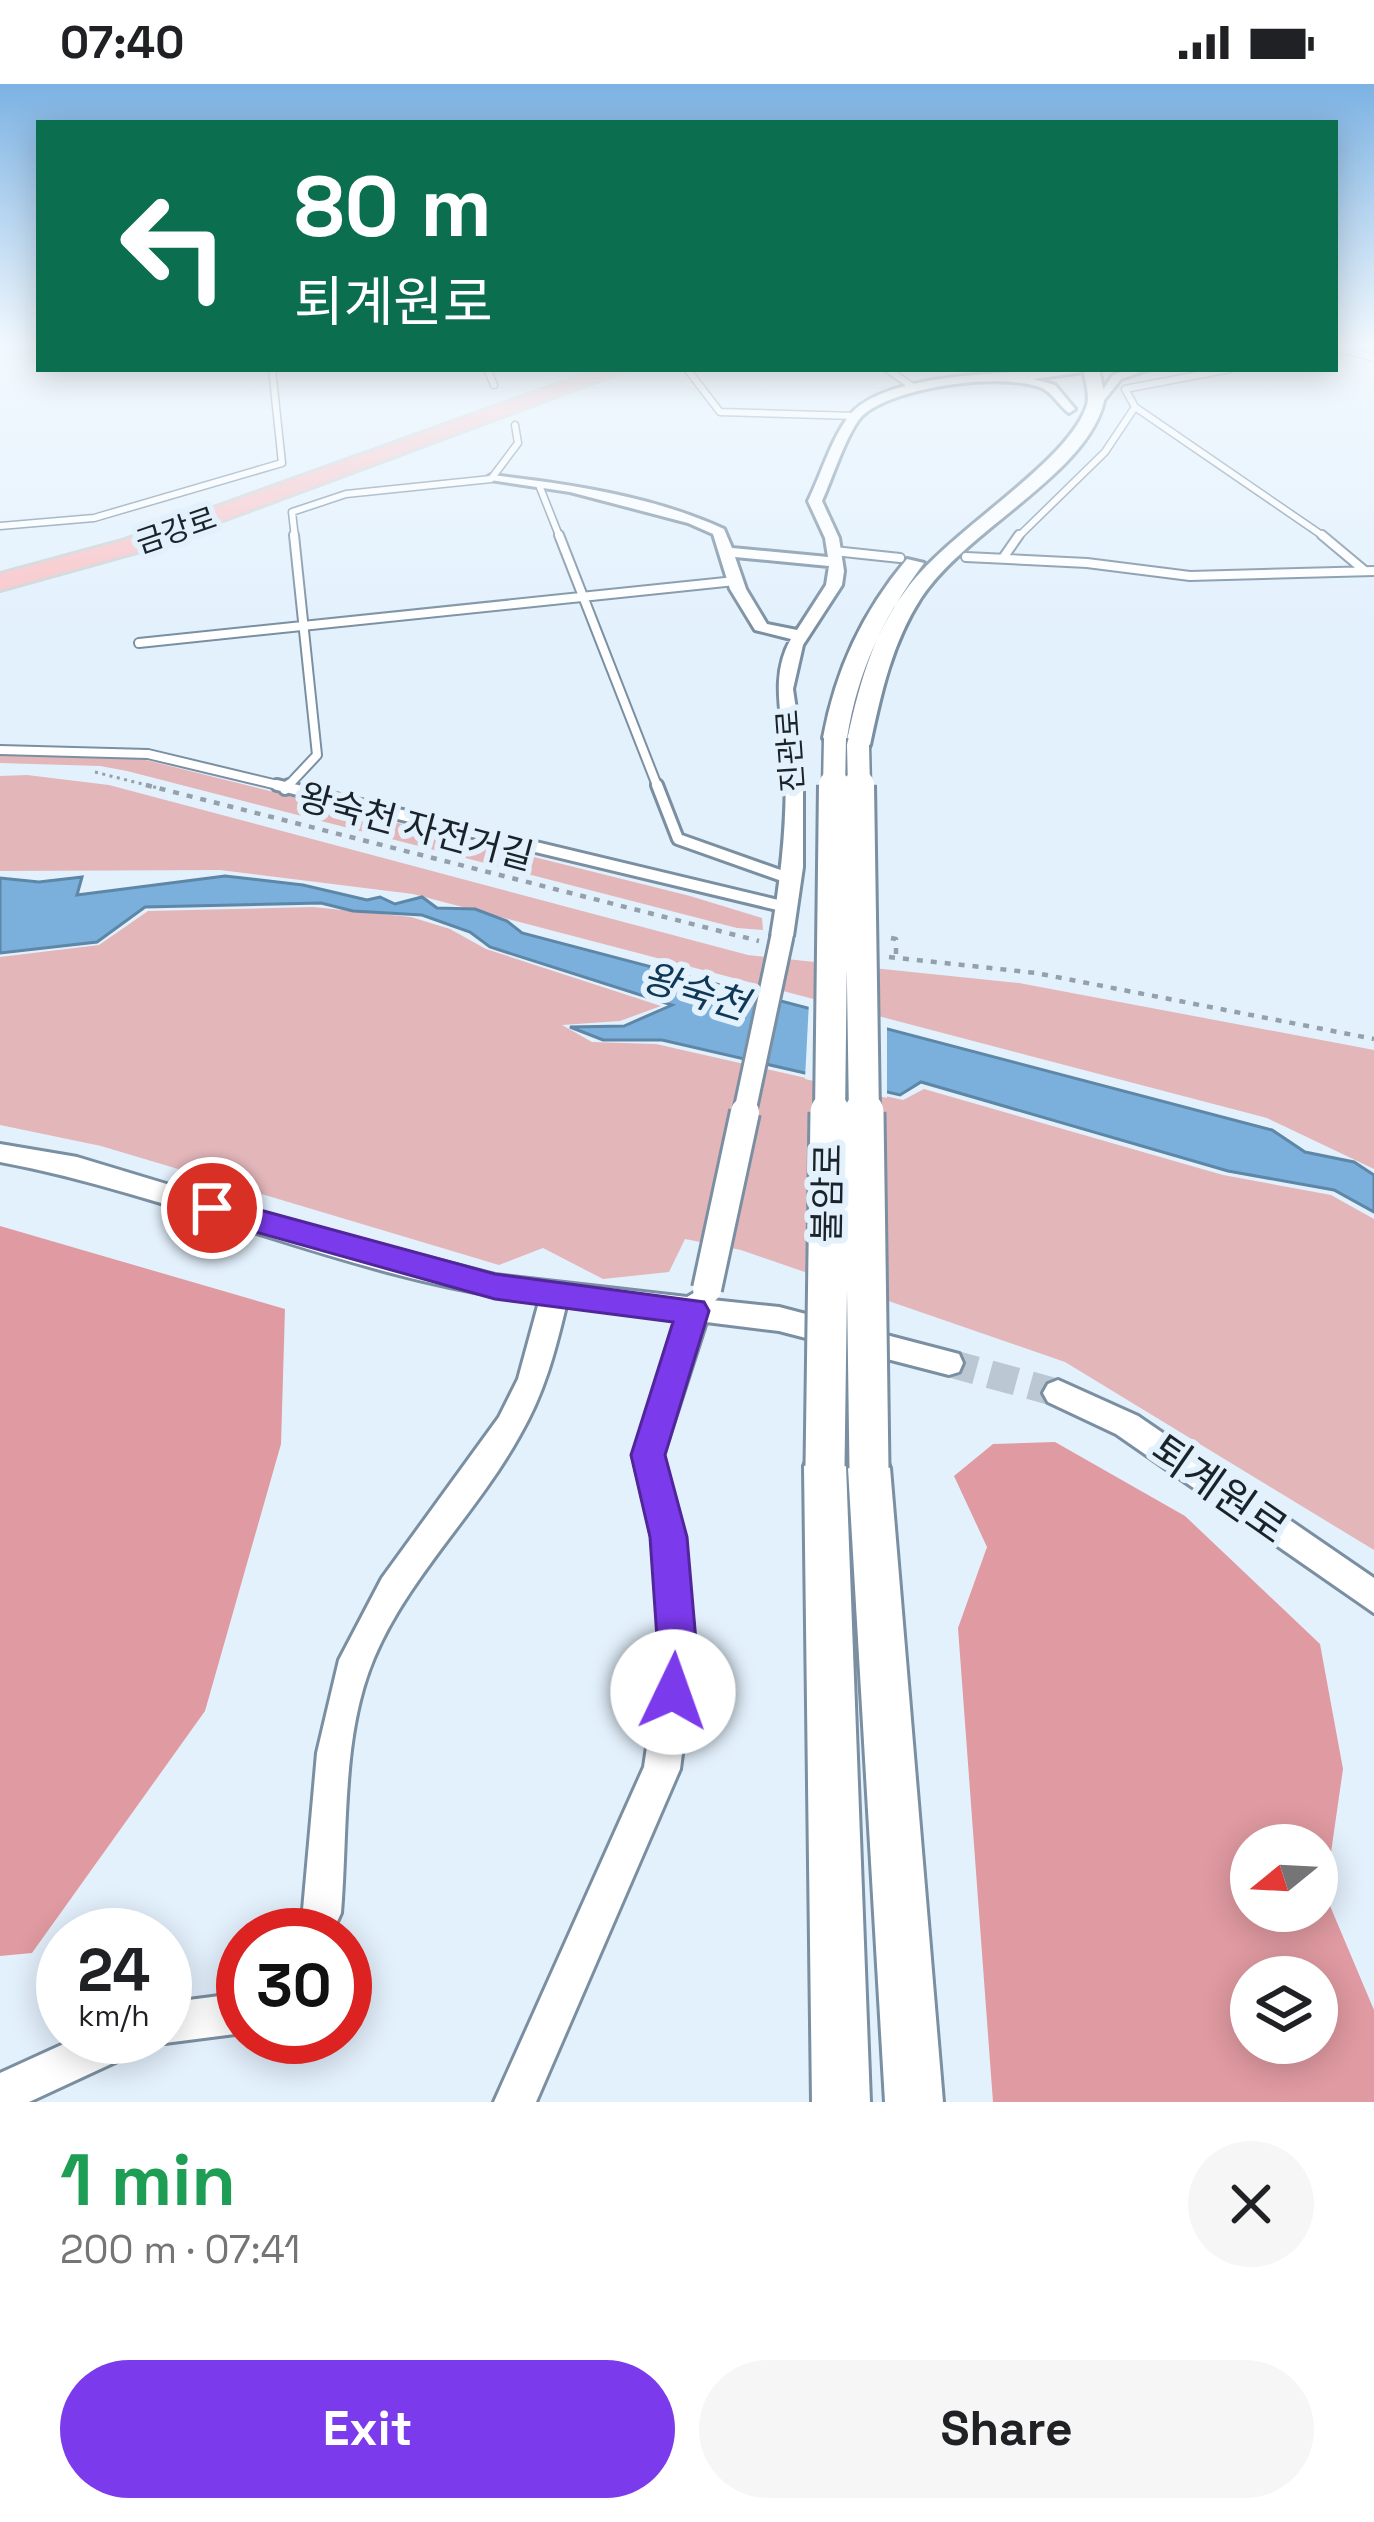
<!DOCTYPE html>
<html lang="en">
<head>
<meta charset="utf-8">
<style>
	:root { --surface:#fff; --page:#f6f6f6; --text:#202124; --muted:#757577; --accent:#7c3aed }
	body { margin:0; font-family:"Space Grotesk","Noto Sans KR",sans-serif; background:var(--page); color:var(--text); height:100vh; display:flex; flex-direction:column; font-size:45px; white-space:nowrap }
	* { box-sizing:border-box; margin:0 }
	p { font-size:39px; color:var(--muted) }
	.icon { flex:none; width:66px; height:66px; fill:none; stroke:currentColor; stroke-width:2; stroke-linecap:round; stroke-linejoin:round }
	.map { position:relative; height:2018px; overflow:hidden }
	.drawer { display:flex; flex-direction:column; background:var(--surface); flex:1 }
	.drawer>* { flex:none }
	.guide { position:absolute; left:36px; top:36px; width:1302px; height:252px; border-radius:0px; box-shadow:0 6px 30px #0003; background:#0b6e4f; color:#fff; overflow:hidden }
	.needle { width:78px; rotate:252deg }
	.buttons { position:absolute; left:1230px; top:1740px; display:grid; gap:24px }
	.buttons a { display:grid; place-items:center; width:108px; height:108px; border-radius:50%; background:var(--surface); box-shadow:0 6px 30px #0003; font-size:60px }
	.speed { position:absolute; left:36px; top:1824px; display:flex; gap:24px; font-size:60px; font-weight:700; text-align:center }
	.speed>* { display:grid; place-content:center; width:156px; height:156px; border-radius:50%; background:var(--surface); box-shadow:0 6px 30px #0003; line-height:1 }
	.speed small { font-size:30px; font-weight:400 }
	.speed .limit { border:18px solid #d22; background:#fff; color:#111 }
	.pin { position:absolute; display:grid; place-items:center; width:102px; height:102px; color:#fff; margin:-51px; border:6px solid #fff; border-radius:50%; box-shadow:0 3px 12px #0007 }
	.me { position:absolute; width:132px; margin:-66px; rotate:3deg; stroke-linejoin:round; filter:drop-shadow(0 0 9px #0008) }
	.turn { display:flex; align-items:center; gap:42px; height:252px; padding:0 60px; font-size:54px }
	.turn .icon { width:156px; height:156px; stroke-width:2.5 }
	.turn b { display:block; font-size:84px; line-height:102px }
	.round { display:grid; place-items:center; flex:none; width:126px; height:126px; border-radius:63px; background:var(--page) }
	.headline { display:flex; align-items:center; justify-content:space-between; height:204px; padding:0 60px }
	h1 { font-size:72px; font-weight:700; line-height:90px; color:#1e9e55 }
	.primary-button { display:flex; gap:24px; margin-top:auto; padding:24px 60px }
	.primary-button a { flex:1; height:138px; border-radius:72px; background:var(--accent); color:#fff; font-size:48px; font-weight:700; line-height:138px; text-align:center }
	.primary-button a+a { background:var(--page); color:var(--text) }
	.status { display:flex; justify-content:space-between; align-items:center; height:84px; padding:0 60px; background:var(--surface); direction:ltr }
	.status svg { height:33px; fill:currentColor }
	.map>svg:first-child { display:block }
	.green { fill:#e3b6ba }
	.forest { fill:#e09aa1; fill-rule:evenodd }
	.water { fill:#7ab0db; stroke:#5e86a6; stroke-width:3 }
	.pier { fill:#e3f1fd }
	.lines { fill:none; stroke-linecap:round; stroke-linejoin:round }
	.minor-tunnel { stroke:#bbc8d3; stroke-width:28; stroke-dasharray:28 14; stroke-linecap:butt }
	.service-far2-casing { stroke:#7a8fa1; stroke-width:9 }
	.service-far1-casing { stroke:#7a8fa1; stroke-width:12 }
	.service-casing { stroke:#7a8fa1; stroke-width:16 }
	.minor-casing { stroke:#7a8fa1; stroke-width:6 }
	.tertiary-casing { stroke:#7a8fa1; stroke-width:6 }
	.trunk-casing { stroke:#d1d3d4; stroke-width:6 }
	.path-far1 { stroke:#94a0aa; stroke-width:3; stroke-dasharray:3 4.5; stroke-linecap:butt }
	.path { stroke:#94a0aa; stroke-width:4.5; stroke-dasharray:6 8; stroke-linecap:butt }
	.service-far2 { stroke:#fff; stroke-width:6 }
	.service-far1 { stroke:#fff; stroke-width:8 }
	.service { stroke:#fff; stroke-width:10 }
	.minor { fill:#fff; fill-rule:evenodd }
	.tertiary { fill:#fff; fill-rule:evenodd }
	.trunk { fill:#fac4c8; fill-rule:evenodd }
	.minor-bridge-far1-casing { stroke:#7a8fa1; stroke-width:27; stroke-linecap:butt }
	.minor-bridge-casing { stroke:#7a8fa1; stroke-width:34; stroke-linecap:butt }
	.tertiary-bridge-far2-casing { stroke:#7a8fa1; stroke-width:27; stroke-linecap:butt }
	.tertiary-bridge-far1-casing { stroke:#7a8fa1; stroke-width:36; stroke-linecap:butt }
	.tertiary-bridge-casing { stroke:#7a8fa1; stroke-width:45; stroke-linecap:butt }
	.minor-bridge-far1 { stroke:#fff; stroke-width:21 }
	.minor-bridge { stroke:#fff; stroke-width:28 }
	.tertiary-bridge-far2 { stroke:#fff; stroke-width:22 }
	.tertiary-bridge-far1 { stroke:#fff; stroke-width:30 }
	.tertiary-bridge { stroke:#fff; stroke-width:39 }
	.route { fill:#7c3aed; stroke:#51269a; stroke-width:3 }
	.labels { text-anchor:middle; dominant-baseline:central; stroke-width:12; stroke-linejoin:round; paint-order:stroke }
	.far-street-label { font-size:30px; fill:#1b232a; stroke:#e3f1fd }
	.street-label { font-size:36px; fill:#1b232a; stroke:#e3f1fd }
	.water-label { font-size:39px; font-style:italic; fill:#0e3855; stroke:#e3f1fd }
	.near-street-label { font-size:42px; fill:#1b232a; stroke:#e3f1fd }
</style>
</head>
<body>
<div class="status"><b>07:40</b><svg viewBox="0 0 49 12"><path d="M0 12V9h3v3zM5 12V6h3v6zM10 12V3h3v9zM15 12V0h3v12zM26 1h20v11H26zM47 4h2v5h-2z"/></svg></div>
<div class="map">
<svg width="1374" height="2018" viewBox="0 0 1374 2018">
	<rect width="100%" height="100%" fill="#e3f1fd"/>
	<path class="green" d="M0 669 134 673 690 812 762 834 763 846 737 844 127 687 100 682 0 679Z
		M27 691 109 701 748 871 1019 899 1374 966V1085L1267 1034 413 810 220 786 0 787V692Z
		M313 823 411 833 450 845 486 865 661 922 620 937 562 941 592 958 656 960 903 1016 924 1005 1223 1091 1331 1111 1374 1135V1466L1065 1278 741 1166 685 1155 669 1188 603 1195 543 1164 499 1181 101 1062 0 1041V873L99 861 148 827Z"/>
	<path class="forest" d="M0 1142 285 1225 281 1360 205 1627 32 1869 0 1872Z
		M1055 1358 1185 1432 1320 1560 1343 1685 1325 1810 1374 1926V2018H993L958 1544 987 1463 954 1392 993 1360ZM1251 1761H1317V1827H1251ZM1251 1893H1317V1959H1251Z"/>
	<path class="water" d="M225 792 303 801 367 816 380 813 395 820 422 813 437 824 475 825 507 837 522 849 1272 1046 1305 1068 1354 1078 1374 1091V1128L1334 1106 1228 1087 921 998 900 1011 662 956H603L570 943 624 942 672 921 490 863 470 848 422 831 353 827 321 819 145 823 97 858 0 869V794L39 798 82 793 77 811Z"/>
	<path class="pier" d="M809 918 887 939V1014L805 995Z"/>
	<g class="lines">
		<path class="minor-tunnel" d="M949 1279 1058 1309"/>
		<defs>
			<path id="service-far2" d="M1335 263 1374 274
				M487 285 494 301
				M687 285 720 328 855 332
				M887 285 913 303
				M1135 323 1326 454
				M539 401 560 454
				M0 442 94 434 282 379 272 285
				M295 454 292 428 346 410 491 395 518 359 515 341
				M1017 454 1105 368 1135 323 1125 305 1230 285"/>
			<path id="service-far1" d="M559 451 658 704
				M1322 451 1365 487
				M834 467 900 474
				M966 473 1087 479 1190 492 1374 487
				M1003 474 1019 451
				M139 559 735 497
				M0 666 148 670 290 704
				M286 704 317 671 294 451"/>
			<path id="service" d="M277 701 786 823
				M657 701 678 755 791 795
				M285 705 289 701"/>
			<path id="minor" d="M1067 285 1098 286 1033 295 1055 301 1075 325 1069 329C1059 322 1053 309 1042 304 1004 288 894 302 862 332 847 348 832 395 822 417L839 454 844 487 842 501 803 561 793 605 803 674V783L793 852 782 859 774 857 771 852C781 793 788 734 785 674 783 633 769 593 791 555L755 546 730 505 713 450 688 439 570 408 484 395 491 391C569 400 652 412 724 445L732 464 828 473 825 454 808 417C821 391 831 355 849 332 884 287 1013 290 1067 285ZM735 473 829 482 826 501 797 546 767 540 746 505Z
				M1132 285H1150L1121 295 1101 320H1093L1113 291Z
				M0 1060 77 1073 302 1141 495 1191 687 1213 699 1206 709 1209 712 1216 779 1223 959 1270 963 1279 959 1288 949 1291 779 1247 706 1238 663 1371 684 1453 695 1569 680 1685 536 2018H494L644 1683 661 1569 652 1453 633 1371 679 1235 566 1222C555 1268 544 1310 520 1351 477 1429 409 1492 374 1574 341 1652 348 1746 341 1829L331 1851H292L303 1826 317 1669 339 1576 382 1494 499 1333 518 1295 539 1218C356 1197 181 1112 0 1078Z
				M1058 1296 1138 1332 1374 1494V1529L1116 1350 1048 1318 1043 1309 1048 1300Z
				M243 1909V1949L165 1959 151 1953H165V1919Z
				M79 1953H145L139 1967 29 2018H0V1989Z"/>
			<path id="tertiary" d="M1083 285H1099C1101 296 1106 310 1103 321 1083 392 966 446 921 514 892 559 881 609 870 661L867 666H849L846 661C858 606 871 552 906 506 949 446 1068 380 1087 321 1090 311 1085 296 1083 285Z
				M907 475 924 479C883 534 858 586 847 654L835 661 826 659 823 654C836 585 862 529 907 475Z
				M825 1363 840 1368 846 1382 870 2018H812L804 1382 810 1368Z
				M869 1365 884 1370 890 1384 943 2018H885L848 1384 854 1370Z"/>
			<path id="trunk" d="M600 285H629L140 467 0 506V490L122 457Z"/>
		</defs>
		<use href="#service-far2" class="service-far2-casing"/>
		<use href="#service-far1" class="service-far1-casing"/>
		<use href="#service" class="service-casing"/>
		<use href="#minor" class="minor-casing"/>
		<use href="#tertiary" class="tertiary-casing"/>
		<use href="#trunk" class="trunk-casing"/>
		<path class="path-far1" d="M95 688 158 704"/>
		<path class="path" d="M146 701 759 857
			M891 854 896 855V874
			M889 873 1036 889 1374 955"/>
		<use href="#service-far2" class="service-far2"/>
		<use href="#service-far1" class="service-far1"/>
		<use href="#service" class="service"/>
		<use href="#minor" class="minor"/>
		<use href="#tertiary" class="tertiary"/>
		<use href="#trunk" class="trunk"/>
		<defs>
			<path id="minor-bridge-far1" d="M744 1031 782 852"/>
			<path id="minor-bridge" d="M707 1205 745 1028"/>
			<path id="tertiary-bridge-far2" d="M858 661 859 704
				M834 704 835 654"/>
			<path id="tertiary-bridge-far1" d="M859 701 864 1031
				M830 1031 834 701"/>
			<path id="tertiary-bridge" d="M864 1028 869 1384
				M825 1382 830 1028"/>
		</defs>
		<use href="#minor-bridge-far1" class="minor-bridge-far1-casing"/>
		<use href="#minor-bridge" class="minor-bridge-casing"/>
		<use href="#tertiary-bridge-far2" class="tertiary-bridge-far2-casing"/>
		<use href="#tertiary-bridge-far1" class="tertiary-bridge-far1-casing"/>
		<use href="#tertiary-bridge" class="tertiary-bridge-casing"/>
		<use href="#minor-bridge-far1" class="minor-bridge-far1"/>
		<use href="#minor-bridge" class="minor-bridge"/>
		<use href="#tertiary-bridge-far2" class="tertiary-bridge-far2"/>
		<use href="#tertiary-bridge-far1" class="tertiary-bridge-far1"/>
		<use href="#tertiary-bridge" class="tertiary-bridge"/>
	</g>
	<linearGradient id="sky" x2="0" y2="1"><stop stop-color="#7cb2e3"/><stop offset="0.48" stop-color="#f2f9fe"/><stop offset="1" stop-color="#f2f9fe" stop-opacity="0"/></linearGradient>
	<rect width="1374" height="545" fill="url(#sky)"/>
	<path class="route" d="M212 1113 495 1190 704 1218 709 1227 665 1371 687 1453 697 1569 686 1622 673 1627 659 1622 653 1608 658 1569 650 1453 631 1371 673 1238 495 1215 202 1133 197 1124 202 1116Z"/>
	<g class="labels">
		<g class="far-street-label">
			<text transform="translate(176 446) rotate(-19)">금강로</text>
			<text transform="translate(790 667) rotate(-94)">진관로</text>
		</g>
		<g class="street-label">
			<text transform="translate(416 743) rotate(15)">왕숙천 자전거길</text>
			<text transform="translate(828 1109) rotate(-89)">불암로</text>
		</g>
		<g class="water-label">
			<text transform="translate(695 907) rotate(17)">왕숙천</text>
		</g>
		<g class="near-street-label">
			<text transform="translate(1219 1405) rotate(35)">퇴계원로</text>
		</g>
	</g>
</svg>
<div class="buttons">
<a><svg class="needle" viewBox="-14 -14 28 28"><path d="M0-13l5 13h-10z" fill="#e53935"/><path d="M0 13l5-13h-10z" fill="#757577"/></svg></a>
<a><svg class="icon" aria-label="layers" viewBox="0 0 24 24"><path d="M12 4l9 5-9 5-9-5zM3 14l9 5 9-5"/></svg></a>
</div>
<div class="speed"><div>24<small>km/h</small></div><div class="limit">30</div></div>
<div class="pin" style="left:212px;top:1124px;background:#d93025"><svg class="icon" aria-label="arrive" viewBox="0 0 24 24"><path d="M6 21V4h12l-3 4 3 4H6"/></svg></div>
<svg class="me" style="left:673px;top:1608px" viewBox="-20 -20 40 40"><circle r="19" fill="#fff"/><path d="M0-13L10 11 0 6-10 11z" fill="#7c3aed"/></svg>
<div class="guide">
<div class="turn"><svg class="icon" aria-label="left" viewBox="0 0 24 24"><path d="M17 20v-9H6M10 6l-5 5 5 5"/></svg><div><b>80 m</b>퇴계원로</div></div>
</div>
</div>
<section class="drawer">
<div class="headline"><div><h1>1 min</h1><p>200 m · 07:41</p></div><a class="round"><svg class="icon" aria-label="close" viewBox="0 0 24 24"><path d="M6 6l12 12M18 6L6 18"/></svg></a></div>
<div class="primary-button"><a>Exit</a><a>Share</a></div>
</section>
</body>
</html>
